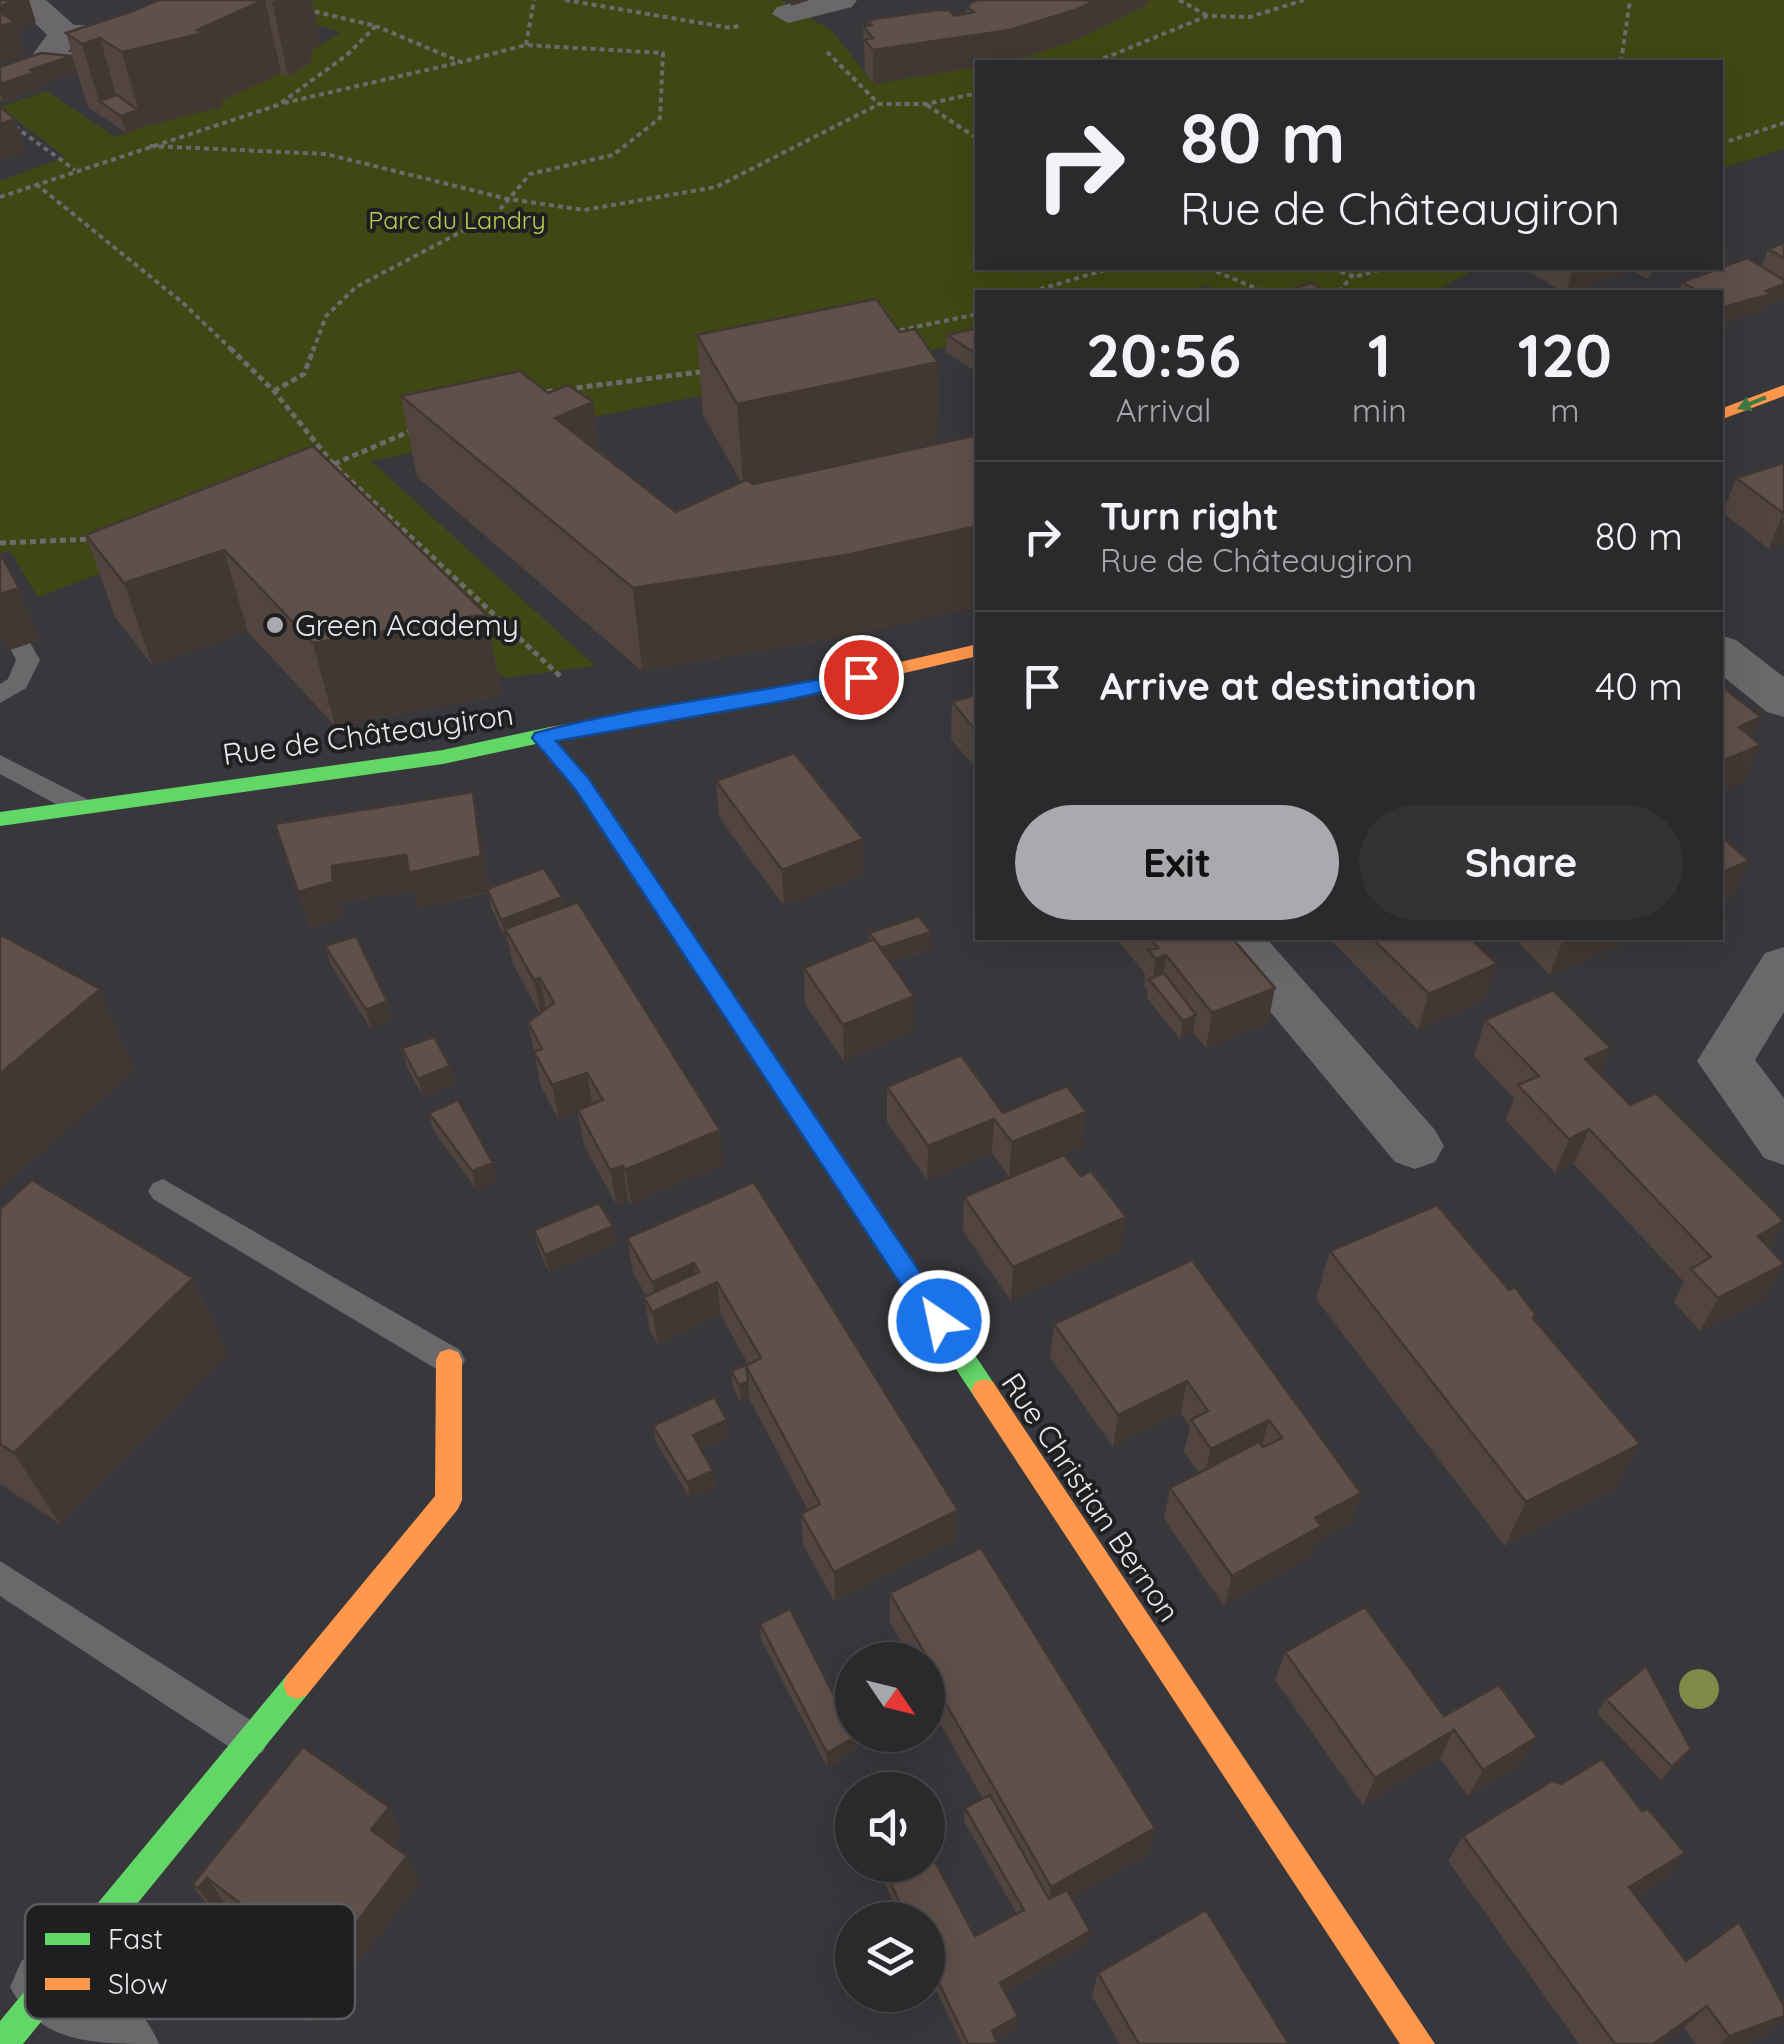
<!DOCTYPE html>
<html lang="en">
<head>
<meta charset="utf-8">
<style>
	:root { --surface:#2a2a2d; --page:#323235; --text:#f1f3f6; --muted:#a5a7aa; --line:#464649; --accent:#aaaaae }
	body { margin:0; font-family:Quicksand,sans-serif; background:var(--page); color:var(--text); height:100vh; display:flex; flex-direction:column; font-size:38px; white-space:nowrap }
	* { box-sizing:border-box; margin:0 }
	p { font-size:32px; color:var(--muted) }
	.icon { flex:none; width:55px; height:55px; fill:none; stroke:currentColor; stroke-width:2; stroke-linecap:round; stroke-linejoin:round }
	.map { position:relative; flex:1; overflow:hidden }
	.side { position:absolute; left:975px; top:290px; width:748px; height:650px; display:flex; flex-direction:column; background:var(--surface); border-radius:0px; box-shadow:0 10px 40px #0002,0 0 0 2px var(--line) }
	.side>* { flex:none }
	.guide { position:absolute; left:975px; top:60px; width:748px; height:210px; border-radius:0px; box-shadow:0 10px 40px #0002,0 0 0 2px var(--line); background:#2a2a2d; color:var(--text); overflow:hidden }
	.needle { width:65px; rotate:125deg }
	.fabs { position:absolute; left:835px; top:1642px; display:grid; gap:20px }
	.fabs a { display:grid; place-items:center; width:110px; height:110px; border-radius:50%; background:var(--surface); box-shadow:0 10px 40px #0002,0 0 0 2px var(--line); font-size:50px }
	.pin { position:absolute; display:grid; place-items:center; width:85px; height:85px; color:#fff; margin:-42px; border:5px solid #fff; border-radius:50%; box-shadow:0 2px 10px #0007 }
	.me { position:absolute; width:110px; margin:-55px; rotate:326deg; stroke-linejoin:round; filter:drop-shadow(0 0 8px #0008) }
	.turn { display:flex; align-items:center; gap:35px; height:210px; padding:0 40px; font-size:45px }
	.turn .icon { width:130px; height:130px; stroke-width:2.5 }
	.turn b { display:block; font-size:70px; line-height:85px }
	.eta { display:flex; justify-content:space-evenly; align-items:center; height:170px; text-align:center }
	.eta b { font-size:60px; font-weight:800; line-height:70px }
	.primary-button { display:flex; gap:20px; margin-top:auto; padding:20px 40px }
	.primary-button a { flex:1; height:115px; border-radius:60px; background:var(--accent); color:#111; font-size:40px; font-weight:800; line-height:115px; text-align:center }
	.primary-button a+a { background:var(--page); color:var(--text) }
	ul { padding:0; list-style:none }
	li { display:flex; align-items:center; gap:30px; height:150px; padding:0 40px; border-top:2px solid var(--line) }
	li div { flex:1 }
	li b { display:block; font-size:38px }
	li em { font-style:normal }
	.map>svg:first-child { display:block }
	.green { fill:#3f4814 }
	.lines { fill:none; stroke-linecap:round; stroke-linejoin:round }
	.path-far1 { stroke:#6b6b6c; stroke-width:4; stroke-dasharray:5 4; stroke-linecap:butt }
	.path { stroke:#6b6b6c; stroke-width:5; stroke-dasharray:6 4; stroke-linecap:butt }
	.lane { fill:#6a686a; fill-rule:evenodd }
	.street { fill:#6a686a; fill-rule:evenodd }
	.fast { fill:#63d668; fill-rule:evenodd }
	.slow { fill:#ff974d; fill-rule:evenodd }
	.tree { fill:#7e8a48 }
	.wall { fill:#52453f }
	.shaded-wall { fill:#423833 }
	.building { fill:#5f5049; stroke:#423833; stroke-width:2.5 }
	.oneway { fill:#407a44 }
	.route { fill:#1a73e8; stroke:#114b97; stroke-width:2.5 }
	.poi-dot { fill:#aaaaae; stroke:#1e1f21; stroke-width:4 }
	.labels { text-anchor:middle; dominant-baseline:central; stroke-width:8; stroke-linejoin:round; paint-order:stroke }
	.far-park-label { font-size:25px; fill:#b7ce51; stroke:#1e1f21 }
	.poi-label { font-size:30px; fill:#e7e8eb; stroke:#1e1f21; text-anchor:start }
	.street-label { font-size:30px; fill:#e7e8eb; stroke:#1e1f21 }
	.key { fill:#1e1f21; stroke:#5a5b5e; stroke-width:2.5 }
	.key-label { font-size:28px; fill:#e7e8eb }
</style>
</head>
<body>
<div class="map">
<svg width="1784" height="2044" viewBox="0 0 1784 2044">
	<rect width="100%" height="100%" fill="#38383c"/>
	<path class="green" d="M224 0H781L832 31 874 84 977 67 978 268H1478L1433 292H1282L1269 288 1234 292H978L977 341 371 461 595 666 504 678 315 493 38 597 10 551 0 553V181L65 157 0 107 47 91 115 137 252 87 341 32Z
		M1144 0H1784V149L1720 169V62H996Z"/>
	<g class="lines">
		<path class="path-far1" d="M565 0 731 28 741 25
			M1179 0 1206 15
			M526 45 534 0
			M827 52 879 104
			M1095 62 1207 16 1250 17 1304 0
			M1621 62 1630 0
			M284 103 461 62 376 26
			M927 105 978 139
			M0 116 75 170
			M1720 144 1784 123
			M150 146 326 154 508 199 584 210 716 187 879 104H926L978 93
			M36 184 183 303 233 351
			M0 197 278 105 347 55 376 26 308 10
			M1208 268 1265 292
			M1332 268 1354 277 1386 268
			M1031 292 1111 268
			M1339 292 1358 268
			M891 332 978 314
			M313 351 326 316 356 287 497 213 530 174 613 155 660 118 663 53 526 45 461 62"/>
		<path class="path" d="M230 348 274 391 334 465 562 678
			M274 391 304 374 314 348
			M537 393 707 371
			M325 468 415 429
			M0 543 94 539"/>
		<path class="lane" d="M21 639 29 641 40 660 26 688 0 703V684L8 679 16 660 9 646Z
			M0 755 87 799 90 805 78 814 69 811 0 774Z
			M163 1179 460 1350 465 1360 460 1370 449 1374 438 1370 153 1199 148 1191 153 1183Z
			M0 1561 263 1728 268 1740 263 1752 250 1758 237 1752 0 1596Z"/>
		<path class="street" d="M12 0H46L74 25 128 26 144 36 125 69H31L27 62 47 35ZM74 44 107 45 102 52H68Z
			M805 0H857L852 7 788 23 772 14 777 7Z
			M1720 635 1736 640 1784 677V717L1767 712 1720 674Z
			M1209 938H1266L1435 1130 1444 1146 1435 1162 1415 1169 1395 1162Z
			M1784 947V1012L1755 1060 1784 1098V1165L1764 1158 1697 1061 1765 953Z
			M49 1948C93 1966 141 2000 159 2044 91 2044 41 2044 10 1987L22 1960Z"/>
		<path class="fast" d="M550 727 557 729 560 734 554 739 589 779 993 1382 997 1390 993 1398 984 1401 975 1398 575 789 536 744 443 764 0 826V812L443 750Z
			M297 1671 307 1675 311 1685 307 1695 23 2044H0V2021L287 1675Z"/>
		<path class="slow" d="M1784 385V396L1720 420V409Z
			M978 644V656L783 701 550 741 540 734 550 727 783 689Z
			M449 1349 458 1352 462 1360V1500L458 1509 307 1695 297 1699 287 1695 283 1685 287 1675 435 1496 436 1360 440 1352Z
			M984 1379 993 1382 1435 2044H1400L975 1398 971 1390 975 1382Z"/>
	</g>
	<circle class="tree" cx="1699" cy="1689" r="20"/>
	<path class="wall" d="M158 0H312L321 42 310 53 312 62 301 69 288 76 281 73 221 101 222 107 143 127 126 133 88 107 77 72 38 86 39 90 3 102 0 100V84L72 54 66 33 133 11Z
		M979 0H1149L1143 7 1076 40 1009 62H978V67L873 83 865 71 863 26H868V20L954 16 966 13 967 7Z
		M1784 243V280L1762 266 1768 249Z
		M1523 268H1653L1648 279 1631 270V271L1572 292H1562Z
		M1784 280V295L1782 301 1767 306 1765 311 1720 324V292H1679L1682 282Z
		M978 328V373L946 352 947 335Z
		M900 332 938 362 937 442 751 483 847 637 642 671 417 477 401 396 599 452 676 512 741 482 703 415 697 335Z
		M313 446 486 614 502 696 335 726 248 632 152 665 115 617 86 535Z
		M1784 463V544L1769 549 1723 513 1736 478Z
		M978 694V771L951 739 952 702Z
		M716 781 863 839V875L784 906 719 817Z
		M275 824 480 828 488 888 562 897 564 907 724 1165 631 1204 628 1200 616 1204 584 1145 578 1113 559 1120 541 1087 528 1022 540 1014 513 964 507 938H505L491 907 488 893 418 908 413 892 342 902 343 918 310 928Z
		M869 933 931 950 891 963 914 996V1031L844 1061 805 1004 804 968 869 941Z
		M1116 938H1232L1268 1023 1206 1048 1193 1032 1180 1039 1147 998 1148 991 1144 986 1145 974Z
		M1333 938H1470L1485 1000 1418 1030 1332 941Z
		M1514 938H1621L1617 947 1550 975Z
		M325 946 387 1001 392 1019 371 1029 331 965Z
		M1485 1020 1600 1074 1784 1263 1765 1298 1700 1331 1674 1302 1684 1282 1574 1164 1555 1173 1506 1120 1514 1098 1474 1056Z
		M402 1048 455 1084 423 1097 407 1067Z
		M887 1087 1003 1113 1082 1147 1009 1177 992 1153 927 1180 887 1122Z
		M429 1113 493 1163 497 1181 476 1189 433 1130Z
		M754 1182 958 1510 956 1541 835 1602 803 1545 801 1514 808 1510 749 1398 741 1402 733 1388 731 1371 748 1364 721 1315 658 1345 650 1330 644 1297 646 1296 633 1272 627 1238Z
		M964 1197 1121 1251 1011 1301 963 1231Z
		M0 1209 193 1278 228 1354 60 1524 0 1484Z
		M613 1226 616 1244 549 1272 538 1248 534 1230Z
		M1330 1251 1534 1319 1616 1489 1505 1546 1316 1299Z
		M1192 1260 1361 1493 1350 1524 1315 1543 1311 1556 1224 1606 1164 1519 1170 1488 1199 1473 1184 1452 1190 1427 1181 1413 1113 1447 1050 1357 1054 1324Z
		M653 1426 729 1436 701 1449 713 1471 715 1487 690 1498 656 1442Z
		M890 1593 1155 1828 1148 1854 1071 1898 1088 1943 1005 1992 1016 2028 996 2039 998 2044H962L928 1973V1920H902L878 1870V1865H928L975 1936 1017 1914 964 1821 965 1808 983 1799 933 1711 934 1698 928 1688V1660H912L890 1623Z
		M760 1624 856 1751 827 1767 761 1639Z
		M1285 1652 1444 1716 1537 1737 1520 1765 1468 1796 1440 1758 1363 1805 1275 1680Z
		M1606 1699 1681 1763 1661 1780 1597 1713Z
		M389 1807 402 1833 392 1846 407 1856 420 1882 313 2023 242 1970 224 1946 245 1918 225 1903 216 1913 211 1910 192 1885Z
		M1642 1811 1685 1853 1664 1879 1636 1896 1686 1961 1764 2037 1744 2044H1696L1684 2028 1662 2044H1579L1448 1861 1463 1836Z
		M1098 1973 1289 2044H1120L1092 1996Z"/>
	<path class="shaded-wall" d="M10 0H29L36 22 22 27 24 31 19 34 25 54 0 62V7Z
		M265 0 281 73 221 101 222 107 143 127 122 52 197 30Z
		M277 0H312L321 42 310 53 312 62 288 76 272 2Z
		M791 0H810L791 6Z
		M1095 0H1149L1143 7 1076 40 1009 62H978V67L873 83V50Z
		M100 38 121 112 99 101 82 44Z
		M72 56 77 72 38 86 39 90 3 102 0 93V84L30 70Z
		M138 110 143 127 126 133 121 116Z
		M15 119 26 152 0 161V124Z
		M1573 268H1632L1631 271 1572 292H1566Z
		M1784 284V295L1782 301 1767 306 1765 311 1720 324V318L1724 307Z
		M938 362 937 442 743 485 737 404Z
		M593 402 603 484 555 418Z
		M1783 513 1784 544 1769 549Z
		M978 526V607L847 637 642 671 633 588Z
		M224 550 248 632 152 665 124 583Z
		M19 588 40 640 7 651 0 634V594Z
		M486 614 502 696 335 726 313 643Z
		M1761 717 1748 750 1761 745 1745 781 1720 792V762L1739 727Z
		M473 792 480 828 489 892 418 908 413 892 342 902 343 918 310 928 298 892 332 866Z
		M863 839V875L784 906 782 870Z
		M1749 861 1733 896 1720 902V873Z
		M562 897 565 916 505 929 507 938H505L501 920Z
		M931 932V950L881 966V948Z
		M1083 938H1100L1082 944Z
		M1568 938H1621L1617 947 1550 975 1563 940Z
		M1166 955 1161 991 1152 983 1156 959Z
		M1497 964 1485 1000 1418 1030 1429 994Z
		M540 978 547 1014 541 1015 534 980Z
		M1275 988 1268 1023 1206 1048 1212 1013Z
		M100 989 135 1070 0 1190V1074Z
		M914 996V1031L844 1061 843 1025Z
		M387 1001 392 1019 371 1029 366 1010Z
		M1196 1015 1193 1033 1180 1039 1183 1021Z
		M1611 1048 1596 1083 1585 1059Z
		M450 1066 455 1084 423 1097 418 1079Z
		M587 1073 593 1108 559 1120 552 1085Z
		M1086 1112 1082 1147 1009 1177 1012 1142Z
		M994 1119 992 1153 927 1180 928 1146Z
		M1589 1129 1574 1164 1555 1173 1569 1139Z
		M720 1130 724 1165 631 1204 625 1170Z
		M493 1163 497 1181 476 1189 472 1171Z
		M623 1166 628 1200 616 1204 610 1170Z
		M1126 1217 1121 1251 1011 1301 1013 1267Z
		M1784 1222 1766 1256 1758 1236Z
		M613 1226 616 1244 549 1272 545 1255Z
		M694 1263 698 1291 717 1282 721 1315 658 1345 652 1312 656 1310 652 1282Z
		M1784 1264 1765 1298 1700 1331 1718 1298Z
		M193 1278 228 1354 60 1524 14 1453Z
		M748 1381 749 1398 741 1402 739 1385Z
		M1187 1381 1181 1413 1113 1447 1118 1415Z
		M727 1420 729 1436 696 1451 693 1435Z
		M1269 1420 1260 1452 1203 1480 1211 1449Z
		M1640 1444 1616 1489 1505 1546 1526 1502Z
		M713 1471 715 1487 690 1498 687 1482Z
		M1361 1493 1350 1524 1315 1543 1311 1556 1224 1606 1232 1576 1315 1518Z
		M958 1510 956 1541 835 1602 834 1572Z
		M1454 1730 1440 1758 1363 1805 1375 1778Z
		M855 1737 856 1751 827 1767V1753Z
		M1537 1737 1520 1765 1468 1796 1483 1770Z
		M1691 1749 1681 1763 1661 1780 1672 1767Z
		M389 1807 402 1833 384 1856 371 1830Z
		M1155 1828 1148 1854 1047 1912 1051 1887Z
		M1685 1853 1664 1879 1609 1912 1629 1887Z
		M407 1856 420 1882 313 2023 297 2001Z
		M207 1878 225 1903 216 1913 198 1888Z
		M1090 1931 1088 1943 999 1995 1000 1983Z
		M1707 2006 1684 2028 1662 2044H1653Z
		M1018 2016 1016 2028 990 2042 992 2031Z
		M1784 2016V2019L1764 2037 1744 2044H1720L1729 2036Z"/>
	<path class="building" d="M0 0H13L0 7Z
		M158 0H264L197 30 204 33 122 52 100 38 82 44 66 33 133 11Z
		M979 0H1095L1078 9 1010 30 873 50 864 39 873 38 863 26 872 25 868 20 936 10H949L954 16 974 12 967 7 972 2Z
		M0 12 15 22 0 26Z
		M41 53 72 56 30 70 34 73 0 84V67Z
		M117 95 138 110 121 116 99 101Z
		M0 107 15 119 0 124Z
		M1784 243V258L1768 249Z
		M1747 258 1784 280V284L1766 291 1771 294 1724 307 1720 305V292H1700L1682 282Z
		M1312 283 1326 292H1281Z
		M1208 286 1215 292H1187Z
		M876 299 900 332 915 329 938 362 737 404 697 335Z
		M978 328V355L947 335Z
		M520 371 548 393 568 385 593 402 555 418 676 512 746 480 753 484 978 435V526L846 555 633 588 401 396Z
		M313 446 486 614 313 643 224 550 124 583 86 535Z
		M1784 463V513H1783L1736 478Z
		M0 553 19 588 0 594Z
		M1720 685 1761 717 1739 727 1761 745 1720 762Z
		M978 694V733L952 702Z
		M794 753 863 839 782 870 716 781Z
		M473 792 481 856 409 873 406 855 332 866 333 882 298 892 275 824Z
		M1720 835 1749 861 1720 873Z
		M544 868 562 897 501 920 487 889Z
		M578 902 720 1130 625 1170 623 1166 610 1170 578 1110 603 1100 587 1073 552 1085 534 1052 542 1049 528 1022 554 1003 540 978 534 980 505 929Z
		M919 916 931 932 881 948 869 933Z
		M0 934 100 989 0 1074Z
		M356 936 387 1001 366 1010 325 946Z
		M1150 938H1232L1275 988 1212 1013 1166 955 1156 959 1148 950 1158 948Z
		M1372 938H1470L1497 964 1429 994Z
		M874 939 914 996 843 1025 804 968Z
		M1164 973 1196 1015 1183 1021 1149 979Z
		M1553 990 1611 1048 1585 1059 1630 1105 1656 1093 1784 1221 1758 1236 1784 1264 1718 1298 1691 1269 1711 1257 1589 1129 1569 1139 1518 1085 1539 1076 1485 1020Z
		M434 1037 450 1066 418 1079 402 1048Z
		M961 1055 1003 1113 1067 1086 1086 1112 1012 1142 994 1119 928 1146 887 1087Z
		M458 1100 493 1163 472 1171 429 1113Z
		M1064 1155 1081 1176 1091 1171 1126 1217 1013 1267 964 1197Z
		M32 1180 193 1278 14 1453 0 1444V1209Z
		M754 1182 958 1510 834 1572 801 1514 820 1504 746 1366 761 1358 717 1282 652 1312 644 1297 699 1272 694 1263 652 1282 627 1238Z
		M599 1203 613 1226 545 1255 534 1230Z
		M1437 1205 1509 1290 1515 1287 1536 1315 1533 1318 1640 1444 1526 1502 1330 1251Z
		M1192 1260 1361 1493 1315 1518 1321 1526 1232 1576 1170 1488 1259 1442 1263 1447 1282 1438 1269 1420 1211 1449 1191 1420 1208 1411 1187 1381 1118 1415 1054 1324Z
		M753 1362 746 1366 748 1381 739 1385 731 1371Z
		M714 1397 727 1420 693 1435 713 1471 687 1482 653 1426Z
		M981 1548 1155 1828 1051 1887 934 1683 940 1680 890 1593Z
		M1365 1607 1444 1716 1499 1685 1537 1737 1483 1770 1454 1730 1375 1778 1285 1652Z
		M790 1609 852 1731V1735L855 1737 827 1753 760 1624Z
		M1646 1666 1691 1749 1672 1767 1606 1699Z
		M303 1747 389 1807 371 1830 407 1856 297 2001 224 1946 250 1911 207 1878 198 1888 192 1885Z
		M1602 1759 1642 1811 1648 1809 1685 1853 1629 1887 1686 1961 1739 1922 1784 2006V2016L1729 2036 1707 2006 1653 2044H1615L1463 1836 1552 1781 1561 1784Z
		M990 1795 1049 1899 1067 1890 1090 1931 1000 1983 1018 2016 992 2031 998 2044H968L928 1960V1920H908L882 1865H928V1849L975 1936 1024 1910 965 1808Z
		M1206 1910 1289 2044H1139L1098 1973Z"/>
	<defs><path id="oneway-solid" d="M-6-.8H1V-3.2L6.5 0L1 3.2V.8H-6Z" transform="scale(2.5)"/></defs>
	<use class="oneway" href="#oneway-solid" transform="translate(1752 403) rotate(158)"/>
	<path class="route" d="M861 671 868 673V682L783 701 556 741 589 779 948 1314 952 1321 939 1332 930 1329 575 789 532 738 535 733C642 704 753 695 861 671Z"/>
	<circle class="poi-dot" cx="275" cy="625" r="10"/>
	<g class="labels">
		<g class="far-park-label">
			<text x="457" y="219">Parc du Landry</text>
		</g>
		<g class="poi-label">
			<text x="295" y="625">Green Academy</text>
		</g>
		<g class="street-label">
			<text transform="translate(368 734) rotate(-8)">Rue de Châteaugiron</text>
			<text transform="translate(1091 1497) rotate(56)">Rue Christian Bernon</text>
		</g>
	</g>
	<rect x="25" y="1904" width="330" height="115" rx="15" class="key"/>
	<rect x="45" y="1933" width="45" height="12" fill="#63d668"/>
	<rect x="45" y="1978" width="45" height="12" fill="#ff974d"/>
	<g class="key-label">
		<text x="108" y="1949">Fast</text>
		<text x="108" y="1994">Slow</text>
	</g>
</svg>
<div class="fabs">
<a><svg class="needle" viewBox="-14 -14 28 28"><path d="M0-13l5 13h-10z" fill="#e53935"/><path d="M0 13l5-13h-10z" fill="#a5a7aa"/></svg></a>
<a><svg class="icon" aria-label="sound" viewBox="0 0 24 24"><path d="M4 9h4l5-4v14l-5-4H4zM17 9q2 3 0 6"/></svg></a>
<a><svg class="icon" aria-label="layers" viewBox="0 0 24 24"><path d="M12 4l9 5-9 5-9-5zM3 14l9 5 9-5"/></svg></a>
</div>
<div class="pin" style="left:861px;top:677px;background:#d93025"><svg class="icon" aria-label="arrive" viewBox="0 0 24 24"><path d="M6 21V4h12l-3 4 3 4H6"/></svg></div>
<svg class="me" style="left:939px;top:1321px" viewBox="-20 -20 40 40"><circle r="17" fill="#1a73e8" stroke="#fff" stroke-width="3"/><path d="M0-11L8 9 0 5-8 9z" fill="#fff"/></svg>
<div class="guide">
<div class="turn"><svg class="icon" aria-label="right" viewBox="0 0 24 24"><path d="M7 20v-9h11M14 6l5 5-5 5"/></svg><div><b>80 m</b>Rue de Châteaugiron</div></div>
</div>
<section class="side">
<div class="eta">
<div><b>20:56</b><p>Arrival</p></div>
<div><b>1</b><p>min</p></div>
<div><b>120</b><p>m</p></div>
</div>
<ul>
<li><svg class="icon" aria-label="right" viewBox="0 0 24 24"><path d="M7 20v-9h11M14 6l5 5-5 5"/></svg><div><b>Turn right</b><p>Rue de Châteaugiron</p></div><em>80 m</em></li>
<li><svg class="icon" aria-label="arrive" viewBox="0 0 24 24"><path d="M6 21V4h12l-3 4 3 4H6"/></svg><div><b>Arrive at destination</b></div><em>40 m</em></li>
</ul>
<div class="primary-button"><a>Exit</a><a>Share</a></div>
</section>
</div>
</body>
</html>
